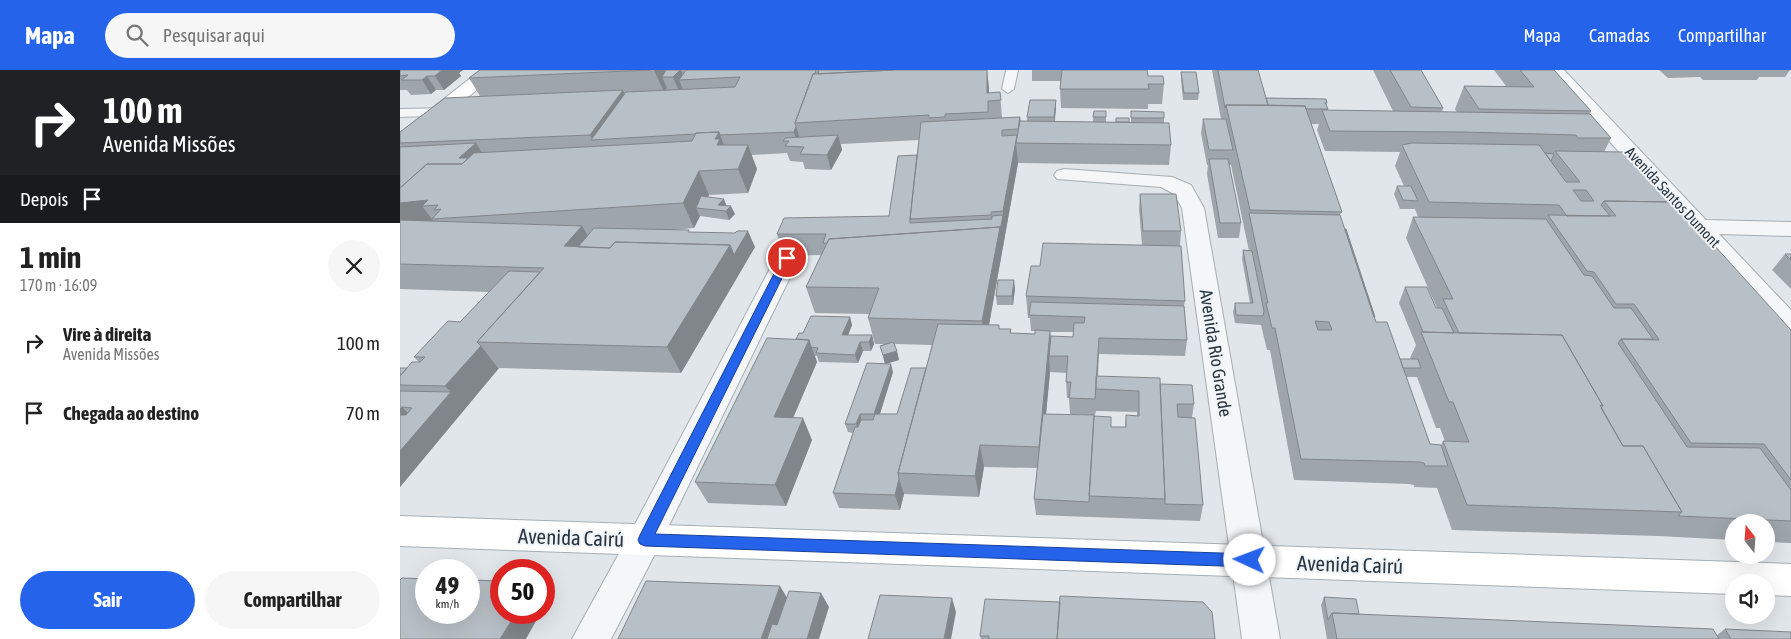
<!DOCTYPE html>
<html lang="pt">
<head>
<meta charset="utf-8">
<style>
	:root { --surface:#fff; --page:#f6f6f6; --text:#222; --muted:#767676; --accent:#2563eb }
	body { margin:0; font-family:"Asap Condensed",sans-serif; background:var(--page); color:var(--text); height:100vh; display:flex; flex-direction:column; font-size:19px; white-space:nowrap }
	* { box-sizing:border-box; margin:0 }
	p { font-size:16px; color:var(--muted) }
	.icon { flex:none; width:28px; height:28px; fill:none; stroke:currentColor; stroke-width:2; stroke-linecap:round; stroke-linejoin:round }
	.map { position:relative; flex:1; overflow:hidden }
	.details { display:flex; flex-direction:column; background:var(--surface); width:400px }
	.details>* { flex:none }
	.guide { background:#202124; color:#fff; overflow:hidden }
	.needle { width:32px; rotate:343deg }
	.fabs { position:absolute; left:1325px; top:444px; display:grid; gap:10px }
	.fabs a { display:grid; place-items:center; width:50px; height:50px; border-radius:50%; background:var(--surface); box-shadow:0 5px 20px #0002; font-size:25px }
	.speed { position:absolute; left:15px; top:489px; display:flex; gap:10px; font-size:25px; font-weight:700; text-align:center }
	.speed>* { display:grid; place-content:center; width:65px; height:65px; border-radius:50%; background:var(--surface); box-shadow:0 5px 20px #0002; line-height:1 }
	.speed small { font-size:12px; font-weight:400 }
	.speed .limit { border:8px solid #d22; background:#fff; color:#111 }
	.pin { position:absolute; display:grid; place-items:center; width:42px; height:42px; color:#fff; margin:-21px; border:2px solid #fff; border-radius:50%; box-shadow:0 1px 5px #0007 }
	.me { position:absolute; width:55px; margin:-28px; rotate:272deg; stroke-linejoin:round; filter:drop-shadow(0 0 4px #0008) }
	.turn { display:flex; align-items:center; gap:18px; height:105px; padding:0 20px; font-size:22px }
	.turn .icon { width:65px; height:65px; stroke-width:2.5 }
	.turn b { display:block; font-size:35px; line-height:42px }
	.then { display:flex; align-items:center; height:48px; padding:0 20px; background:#0003; gap:10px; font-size:19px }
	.round { display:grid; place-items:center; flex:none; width:52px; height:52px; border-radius:26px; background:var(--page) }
	.overview { display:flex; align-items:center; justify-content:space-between; height:85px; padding:0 20px }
	h1 { font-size:30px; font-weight:700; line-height:38px }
	.action { display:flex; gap:10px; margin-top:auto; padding:10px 20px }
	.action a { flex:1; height:58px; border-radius:30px; background:var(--accent); color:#fff; font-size:20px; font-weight:700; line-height:58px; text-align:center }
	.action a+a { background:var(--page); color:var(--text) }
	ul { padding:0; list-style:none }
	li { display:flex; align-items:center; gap:15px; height:70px; padding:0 20px }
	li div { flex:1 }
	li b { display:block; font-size:19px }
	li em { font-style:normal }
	header { display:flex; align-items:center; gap:30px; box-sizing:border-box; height:70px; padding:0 25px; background:var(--accent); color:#fff }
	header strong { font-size:24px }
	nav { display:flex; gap:28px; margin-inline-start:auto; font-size:18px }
	.search { width:350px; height:45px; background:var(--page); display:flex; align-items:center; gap:12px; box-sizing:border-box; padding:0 18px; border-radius:28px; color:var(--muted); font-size:19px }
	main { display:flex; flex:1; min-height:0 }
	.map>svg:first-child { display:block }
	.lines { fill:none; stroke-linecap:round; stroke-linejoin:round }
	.lane-casing { stroke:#a6aeb4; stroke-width:2 }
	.street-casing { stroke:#a6aeb4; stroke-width:2 }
	.secondary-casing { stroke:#a6aeb4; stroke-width:2 }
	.lane { fill:#f4f6f8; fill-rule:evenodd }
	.street { fill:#f4f6f8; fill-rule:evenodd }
	.secondary { fill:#fff; fill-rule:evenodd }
	.wall { fill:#9ea5ab; fill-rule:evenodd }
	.shaded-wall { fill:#81868b }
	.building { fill:#b8c0c7; stroke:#81868b; fill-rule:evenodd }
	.route { fill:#2563eb; stroke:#184099 }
	.labels { text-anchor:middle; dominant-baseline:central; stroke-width:4; stroke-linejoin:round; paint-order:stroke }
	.far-street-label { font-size:15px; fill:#293642; stroke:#f1f5f7 }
	.street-label { font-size:18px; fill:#293642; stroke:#f1f5f7 }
	.near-street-label { font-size:21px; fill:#293642; stroke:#f1f5f7 }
</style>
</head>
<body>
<header>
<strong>Mapa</strong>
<div class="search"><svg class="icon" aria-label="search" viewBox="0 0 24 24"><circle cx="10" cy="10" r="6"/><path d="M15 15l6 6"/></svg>Pesquisar aqui</div>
<nav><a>Mapa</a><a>Camadas</a><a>Compartilhar</a></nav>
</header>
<main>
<section class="details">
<div class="guide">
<div class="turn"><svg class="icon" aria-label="right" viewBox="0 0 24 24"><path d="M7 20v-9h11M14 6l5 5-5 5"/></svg><div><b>100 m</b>Avenida Missões</div></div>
<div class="then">Depois<svg class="icon" aria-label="arrive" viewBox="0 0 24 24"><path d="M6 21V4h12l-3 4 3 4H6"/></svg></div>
</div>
<div class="overview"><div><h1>1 min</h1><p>170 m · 16:09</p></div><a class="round"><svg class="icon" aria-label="close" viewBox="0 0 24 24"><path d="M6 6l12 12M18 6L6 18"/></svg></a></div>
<ul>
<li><svg class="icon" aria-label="right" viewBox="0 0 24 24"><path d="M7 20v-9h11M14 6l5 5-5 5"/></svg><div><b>Vire à direita</b><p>Avenida Missões</p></div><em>100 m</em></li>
<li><svg class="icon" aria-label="arrive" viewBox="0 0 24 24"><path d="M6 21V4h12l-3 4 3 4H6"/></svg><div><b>Chegada ao destino</b></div><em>70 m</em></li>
</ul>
<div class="action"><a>Sair</a><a>Compartilhar</a></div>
</section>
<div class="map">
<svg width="1391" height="569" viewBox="0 0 1391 569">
	<rect width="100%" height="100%" fill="#e1e6ea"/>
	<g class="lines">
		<defs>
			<path id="lane" d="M606 0H618L614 19 608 23 602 19Z
				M50 38 55 39 56 42 55 45 0 47V39Z"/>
			<path id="street" d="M1145 0H1164L1306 150 1391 152V166L1319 164 1391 240V265L1382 262Z
				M664 99 772 107 791 115 804 138 880 569H842L782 138 774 124 761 117 657 109 654 105 657 101Z
				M387 182 395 184 399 189 257 480 211 569H172L233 458 375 189 379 184Z"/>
			<path id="secondary" d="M81 0H101L7 77 0 79V63Z
				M0 446 1391 494V526L1366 525V512H1334V524L0 476Z"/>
		</defs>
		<use href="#lane" class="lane-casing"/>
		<use href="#street" class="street-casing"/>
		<use href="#secondary" class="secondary-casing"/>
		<use href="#lane" class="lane"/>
		<use href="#street" class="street"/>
		<use href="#secondary" class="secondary"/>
	</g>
	<path class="wall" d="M0 0H63L59 3 61 6 44 20H36L31 24 11 25 7 20H0Z
		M80 0H587L589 23 600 22 602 48 620 47 621 51H627V47L656 38 655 51 693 52V47L706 41V52H731V41L764 48V53L771 75 769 95 618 93 589 255 612 263 635 264V261H631L630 248H628L626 226 640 196 742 175 739 139 740 124 781 161 780 176 785 231 784 236 787 270 785 286 699 284 698 306 760 314 794 334 792 347 803 435 800 451 636 445 634 429 638 398 584 397 579 427 504 424 500 440 439 438 433 423 453 363 448 362 445 354 485 294 480 276 484 274H475L468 248 469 244 415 243 406 217 421 185 384 186 377 164 489 146 517 85 519 70 441 74 442 80 431 100 405 99 403 92 390 91 387 83 351 85 357 99 348 123 309 125 308 127 326 136 335 144 329 150 300 146 294 158 273 160 290 162 355 177 281 303 99 298 0 417V298H7L19 292 14 287 60 252 89 222 0 219V62L80 26 69 8ZM650 262H673V267L651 266ZM495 274 532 275 526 298 497 344H480L493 302 486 294 499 290ZM650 302 667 303 666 312 667 328H669L670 344 695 345 696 341 737 342V346L726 345 725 357H711L694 346 646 344Z
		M632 0H747L748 6 764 14 762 34H748V39L661 38 660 19 661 11H632Z
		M812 0H858L866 28 927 33V36L928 40 993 41 973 0H1021L1043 38 1042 42H1057L1055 39 1064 16H1106L1094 0H1154L1191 41 1190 44 1211 68 1204 82 1269 132 1391 260V473L1366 472V452H1334V470L1258 466 1052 460 1037 418 1014 417V415L1009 414 894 410 870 280H867L861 255 835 253 833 242 835 233H850L842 189 843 180 849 181 831 95H829L841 153 839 168H818L807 104 808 95H807L801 63 803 49H821ZM911 54H919L917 60 925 81 1000 82 995 96 1004 116H997L994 124 1000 139H1015L1018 147H1013L1006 168 1037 238H1036L1005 217 999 233 1016 275 1010 288 1011 289H1000L976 252 975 249V247L940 145 942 142ZM1006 307H1017L1036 358H1040L1045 371H1043L1041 375 1030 374Z
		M1259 0H1390L1385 7H1359L1357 10H1303L1300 7 1268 8Z
		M781 2 799 23 798 30H783L781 10Z
		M1385 184H1391V219L1372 200Z
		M615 218 613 235H597L596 226Z
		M450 247 452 255 448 265H472L474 274 471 281H463L458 293 419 292 417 286H415L417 292 393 348 412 370 386 436 308 433 295 412 396 269 403 263Z
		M924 527 959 544 1317 565 1325 559 1391 569H927L921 535Z
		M580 566 815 569H581Z"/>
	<path class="shaded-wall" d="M42 0H63L59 3 61 6 44 20 35 6Z
		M254 0H281L285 10H279L284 22 281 26 273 7H262L267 18 264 22Z
		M587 0 589 18V31L587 23Z
		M27 6 36 20 31 24 22 10Z
		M223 20 234 43 192 69 190 65Z
		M656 30V38L654 55V47Z
		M396 56 402 77H398L394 62Z
		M319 62 328 86 326 99 315 69Z
		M438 65 442 80 431 100 427 85Z
		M617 65V73H616L618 93 585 277 582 251 600 157 603 145V141Z
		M76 73 89 94 59 88Z
		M348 75 357 99 348 123 338 99Z
		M299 101 309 125 303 138H296L300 146 294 158 283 133Z
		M44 119 22 136 37 156 0 167V125Z
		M324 129 327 137 318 135Z
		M331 136 335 144 329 150 326 141Z
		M182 156 197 181 164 176Z
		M348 161 355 177 281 303 267 277 330 175Z
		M614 210 615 218 613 235 612 226Z
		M450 247 452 255 445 273 442 265Z
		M650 261 652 283 649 286 650 302 641 398 639 377Z
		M472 265 474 274 471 281 469 272Z
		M699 268 697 319H696Z
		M409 270 417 292 384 369 374 347Z
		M460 272 463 281 458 293 455 285Z
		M81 276 98 298H99L0 417V381L51 322 45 316Z
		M497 281 499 290 485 294 483 285Z
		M491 294 493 302 477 353 474 344Z
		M2 337 17 353 0 350V339Z
		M460 344 462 352 459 363 456 354Z
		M403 348 412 370 386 436 375 415Z
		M580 375 584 397 579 427 575 406Z
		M499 409 504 424 500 440 495 425Z
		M380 516 392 536 381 569H361Z
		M421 523 429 537 419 569H407Z
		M552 528 556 542 551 569H544Z
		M117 542H141L126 569H100Z"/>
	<path class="building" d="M0 0H42L35 6H27L22 10H1L8 5 0 6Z
		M80 0H250L69 8Z
		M266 0H280L273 7H262Z
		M286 0H416L415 4H413L395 53 396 56 394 62 320 65 319 62 296 63 295 64 191 70 226 22 335 17 340 7 279 10Z
		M419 0H493L418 4Z
		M493 0H587V23L600 22 601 30 588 31V42L545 44V47L529 48V45L395 53 413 4Z
		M662 0H747L748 6H763L764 14H748L749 19H660Z
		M818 0H858L868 35H826L825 38Z
		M990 0H1021L1043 38 1011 37Z
		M1120 0H1154L1191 41 1079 39 1064 16 1134 17Z
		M781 2H796L799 23H784Z
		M223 20 190 65 0 73V62L45 28Z
		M866 28 926 29 927 33 925 32 928 39H906L905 36 868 35Z
		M630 30H656L654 47H627Z
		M826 35 905 36 942 142 850 140Z
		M922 40 1190 44 1211 68H1178L1176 65 1063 62 930 61Z
		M694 41H706V47H693Z
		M731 41 764 42V48H731Z
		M620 47 618 59 602 60V66L617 65 603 141 591 142V145L510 149 521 52Z
		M716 48H729V52H716Z
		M803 49H826L833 80H809Z
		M620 51 769 53 771 75 616 73Z
		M319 62 315 69H320L317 75H348L338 99 299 101 283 133 32 149 41 139 34 140 38 135 22 136 28 130 0 133V118L27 94H62L74 83 292 71 296 63Z
		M438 65 427 85 400 84 404 77 385 76 389 71H383L385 68Z
		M76 73 59 88H68L62 94H27L0 118V77Z
		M1012 73 1139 75 1166 112H1180L1155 81 1223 82 1269 132 1204 131 1201 135 1210 146H1167L1159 135 1029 132 1002 75ZM1173 120H1186L1194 131H1181Z
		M1145 83 1154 84 1151 91Z
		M517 85 510 149V153L592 149V146L603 145 600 161V157L429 169 427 173H423L426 164H377L384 148 489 146 498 86Z
		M809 89H828L841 153H820Z
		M997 116H1011L1018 131 1003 130Z
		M740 124H776L781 161H743Z
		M301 126 324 129 318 135 331 136 326 141 296 138Z
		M1204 131 1275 132 1391 260V410L1364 374 1291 373 1221 269 1259 270 1258 268 1234 234H1216L1194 202 1187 201 1148 145 1216 146Z
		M849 143 940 145 976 252H987L1030 374 1041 375 1048 396H1025L1024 393 1019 392 901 389 875 258H872L866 233H868ZM915 251 929 252 932 260H918Z
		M1013 147 1146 149 1184 205 1192 206 1214 238H1231L1253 269H1221L1218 273 1287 377 1360 378 1391 420V451L1278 446 1282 442 1243 376H1223L1201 338 1203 336 1162 265 1059 263 1043 229H1053Z
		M0 150 182 156 164 176 210 178 215 172 330 175 267 277 77 272 144 198 0 194Z
		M600 157 582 251 468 248 479 218 406 217 429 169Z
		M194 158 289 160 288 162 335 163 337 161H348L334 185 330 175 215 172 210 178 178 177Z
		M945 159H946L975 247H974Z
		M643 173 781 176 785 231 626 226 631 196H640Z
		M843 180 852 181 864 241 863 246 836 245 835 233H853Z
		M1385 184H1391V190Z
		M109 201 140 202 77 272 81 276 45 316 0 315V306L12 292H20L25 287H14L48 251 60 252Z
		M598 210H614L612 226H596Z
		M1005 217H1027L1036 238H1042L1054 263 1023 262Z
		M631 232 784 236 787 270 699 268 695 329 669 328 671 312H666L668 286H649L651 266 673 267 674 253H684L685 247 629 245Z
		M411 246 450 247 442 265H472L469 272H460L455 285 416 283 418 278 411 277 409 270 396 269 399 263H403Z
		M538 254 599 255V259H611L610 263 635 264V260L650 261 639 377 580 375 575 406 498 403Z
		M1021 262 1162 265 1203 336 1200 335 1223 376H1243L1282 442 1067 435 1043 371 1069 372 1053 332H1049Z
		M367 268 409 270 374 347 403 348 375 415 295 412Z
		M493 272 497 281 483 285 480 276Z
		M1000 289H1018L1021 298H1003Z
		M467 293 491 294 474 344H460L456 354H445Z
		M0 298H7L0 306Z
		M511 298H526L498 403 499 409 495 425 433 423 455 357H458L461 350H473L475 344H497Z
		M696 306 760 308 765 429 689 426 694 346 711 347V357H726V345L739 346V321L696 319Z
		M760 314 792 315 794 334H777L778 347 795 348 803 435 765 434V429Z
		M0 321 51 322 0 381V345H6L12 338 2 337 0 339Z
		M643 344 694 345 689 432 634 429Z
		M2 508 26 509V542H69V510L101 511V542H117L100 569H0V510Z
		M246 511 380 516 361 569H218Z
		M389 521 421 523 407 569H367L372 554 377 555Z
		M480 525 552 528 544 569H468Z
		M660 526 803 532 812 542 815 569H657Z
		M924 527 956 529 959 544 932 543 928 550Z
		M585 529 660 532 657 569H589V566H580Z
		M932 543 1313 559 1319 569H937Z
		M1325 559 1391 562V569H1331Z"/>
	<path class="route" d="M387 185 392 188 255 464 850 484 855 486 857 490 855 495 850 497 245 476 240 474 238 470 240 465 382 188Z"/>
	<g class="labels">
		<g class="far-street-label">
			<text transform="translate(1273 127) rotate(47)">Avenida Santos Dumont</text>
		</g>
		<g class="street-label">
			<text transform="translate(816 283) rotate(81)">Avenida Rio Grande</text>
		</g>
		<g class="near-street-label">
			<text transform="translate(171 467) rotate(2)">Avenida Cairú</text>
			<text transform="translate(950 494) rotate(2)">Avenida Cairú</text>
		</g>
	</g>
</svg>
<div class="fabs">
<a><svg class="needle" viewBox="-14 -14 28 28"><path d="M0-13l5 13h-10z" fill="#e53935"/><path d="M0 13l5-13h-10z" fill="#767676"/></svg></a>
<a><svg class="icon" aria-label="sound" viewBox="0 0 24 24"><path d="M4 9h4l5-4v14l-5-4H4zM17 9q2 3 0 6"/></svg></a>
</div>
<div class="speed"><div>49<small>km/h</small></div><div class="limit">50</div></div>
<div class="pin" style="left:387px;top:188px;background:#d93025"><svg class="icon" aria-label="arrive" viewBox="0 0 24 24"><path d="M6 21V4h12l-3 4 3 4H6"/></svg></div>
<svg class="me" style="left:850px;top:490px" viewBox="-20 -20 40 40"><circle r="19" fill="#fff"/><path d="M0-13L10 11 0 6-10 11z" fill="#2563eb"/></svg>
</div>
</main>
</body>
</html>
